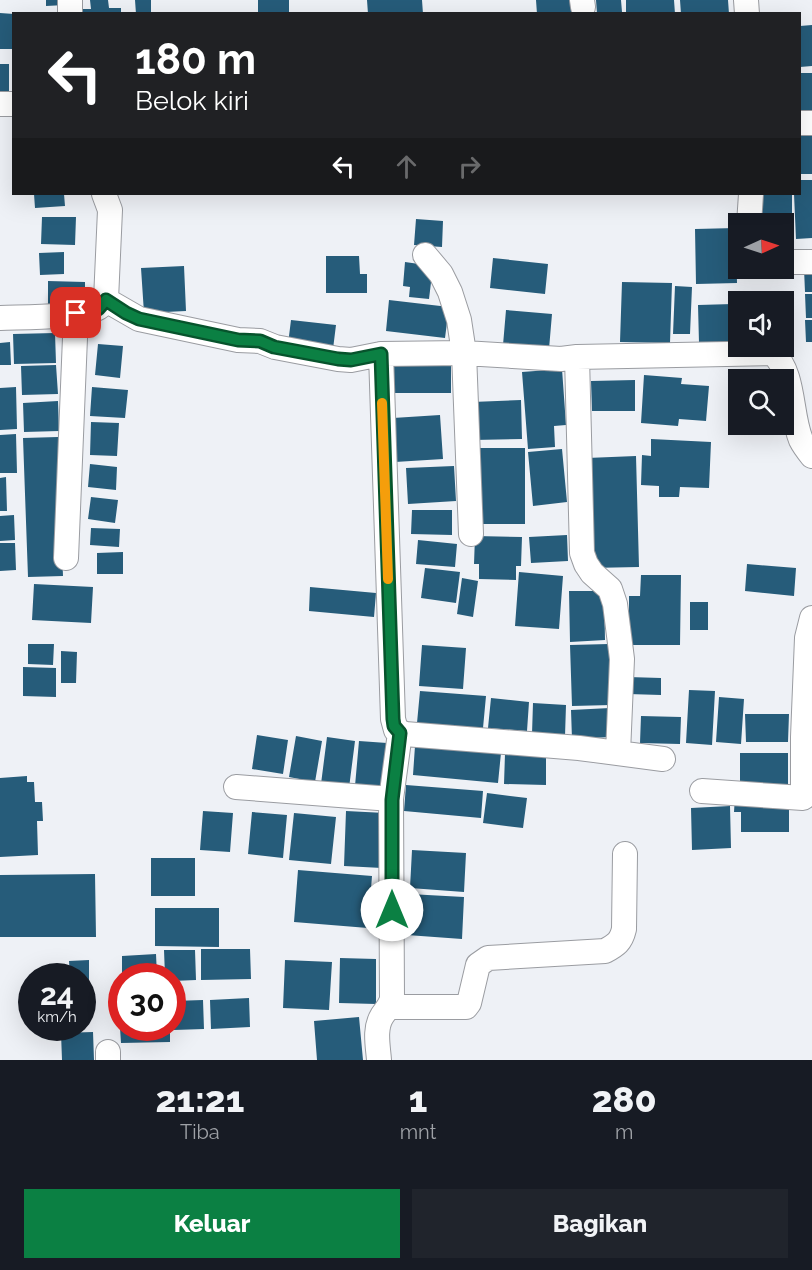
<!DOCTYPE html>
<html lang="id">
<head>
<meta charset="utf-8">
<style>
	:root { --surface:#171b24; --page:#20242c; --text:#f1f3f6; --muted:#9ea1a6; --accent:#0b8043 }
	body { margin:0; font-family:Raleway,sans-serif; background:var(--page); color:var(--text); height:100vh; display:flex; flex-direction:column; font-size:22px; white-space:nowrap }
	* { box-sizing:border-box; margin:0 }
	p { font-size:20px; color:var(--muted) }
	.icon { flex:none; width:33px; height:33px; fill:none; stroke:currentColor; stroke-width:2; stroke-linecap:round; stroke-linejoin:round }
	.map { position:relative; height:1060px; overflow:hidden }
	.panel { display:flex; flex-direction:column; background:var(--surface); flex:1 }
	.panel>* { flex:none }
	.banner { position:absolute; left:12px; top:12px; width:789px; height:183px; border-radius:0px; box-shadow:0 6px 24px #0002; background:#202124; color:#fff; overflow:hidden }
	.needle { width:39px; rotate:87deg }
	.fabs { position:absolute; left:728px; top:213px; display:grid; gap:12px }
	.fabs a { display:grid; place-items:center; width:66px; height:66px; border-radius:0px; background:var(--surface); box-shadow:0 6px 24px #0002; font-size:30px }
	.speed { position:absolute; left:18px; top:963px; display:flex; gap:12px; font-size:30px; font-weight:700; text-align:center }
	.speed>* { display:grid; place-content:center; width:78px; height:78px; border-radius:50%; background:var(--surface); box-shadow:0 6px 24px #0002; line-height:1 }
	.speed small { font-size:15px; font-weight:400 }
	.speed .limit { border:9px solid #d22; background:#fff; color:#111 }
	.pin { position:absolute; display:grid; place-items:center; width:51px; height:51px; color:#fff; margin:-26px; border-radius:12px; box-shadow:0 3px 9px #0006 }
	.me { position:absolute; width:66px; margin:-33px; rotate:0deg; stroke-linejoin:round; filter:drop-shadow(0 0 4px #0008) }
	.turn { display:flex; align-items:center; gap:21px; height:126px; padding:0 24px; font-size:27px }
	.turn .icon { width:78px; height:78px; stroke-width:2.5 }
	.turn b { display:block; font-size:42px; line-height:51px }
	.lanes { display:flex; align-items:center; height:57px; padding:0 24px; background:#0003; justify-content:center; gap:30px; direction:ltr }
	.lanes .off { opacity:.35 }
	.eta { display:flex; justify-content:space-evenly; align-items:center; height:102px; text-align:center }
	.eta b { font-size:36px; font-weight:800; line-height:42px }
	.primary-button { display:flex; gap:12px; margin-top:auto; padding:12px 24px }
	.primary-button a { flex:1; height:69px; border-radius:0px; background:var(--accent); color:#fff; font-size:24px; font-weight:800; line-height:69px; text-align:center }
	.primary-button a+a { background:var(--page); color:var(--text) }
	.map>svg:first-child { display:block }
	.building { fill:#265c7a }
	.lines { fill:none; stroke-linecap:round; stroke-linejoin:round }
	.minor-casing { stroke:#9a9ca1; stroke-width:26 }
	.minor { stroke:#fff; stroke-width:24 }
	.route-casing { stroke:#07532c; stroke-width:15 }
	.route { stroke:#0b8043; stroke-width:10 }
	.slow { stroke:#f59e0b; stroke-width:10 }
</style>
</head>
<body>
<div class="map">
<svg width="812" height="1060" viewBox="0 0 812 1060">
	<rect width="100%" height="100%" fill="#eef1f6"/>
	<path class="building" d="M46 0H64L65 5 46 6Z
		M90 0H108L109 8H121V14H77V9H91Z
		M135 0H151V14H136Z
		M258 0H289V14H258Z
		M367 0H422L423 14H368Z
		M536 0H580L581 14H537Z
		M596 0H621L622 12 597 14Z
		M626 0H674L675 14H626Z
		M680 0H728L729 14H681Z
		M0 13 14 14V49H0Z
		M812 25V66L800 67V26Z
		M0 64H9V103H0Z
		M800 73H812V115H800Z
		M800 133H812V174H800Z
		M800 180H812V238L796 239 794 194H800Z
		M34 194H64L65 206 35 208Z
		M760 194H792V216L760 215Z
		M42 217H76L75 245 41 244Z
		M416 219 443 221 442 247 414 245Z
		M793 219V252H783V224H754L753 220Z
		M736 228 737 283 696 284 695 229Z
		M64 252V274L40 275 39 253Z
		M326 256H359L360 274H367V293H326Z
		M493 258 548 264 545 294 490 288Z
		M405 262 433 266 429 299 409 297 410 287 403 286Z
		M184 266 186 311 144 313 141 268Z
		M812 268V292H805L804 269Z
		M48 281 85 282V307H48Z
		M622 282 672 283 670 343 620 342Z
		M675 286 692 287 690 334H673Z
		M805 294H812V318H806Z
		M389 300 449 307 445 338 386 331Z
		M733 304 734 343H699L698 305Z
		M506 310 552 314 549 349 503 345Z
		M291 320 336 325 333 349 288 344Z
		M805 320H812V342H806Z
		M55 333 56 363 14 364 13 334Z
		M10 342 11 365H0V343Z
		M98 344 123 346 120 378 95 375Z
		M384 360H451V393H384Z
		M56 365 58 394 22 395 21 366Z
		M562 369 566 425 554 426 555 447 528 449 522 372Z
		M644 375 682 378 681 384 709 386 706 421 679 419 678 426 641 423Z
		M635 380V411H592L591 381Z
		M16 387 17 429 0 430V388Z
		M92 387 128 390 125 418 90 416Z
		M521 400 522 439 473 440 472 402Z
		M58 401 59 431 24 432 23 403Z
		M440 415 443 459 395 462 393 418Z
		M91 422 119 423 117 456 90 455Z
		M16 434 17 473H0V435Z
		M58 437 63 576 28 577 23 438Z
		M651 439 711 442 709 488 680 487 679 497H659V486L641 485 642 455 651 456Z
		M480 448H525V524H480Z
		M562 449 567 502 533 506 528 452Z
		M636 456 639 567 590 568 587 458Z
		M90 464 117 467 116 490 88 487Z
		M454 466 456 501 408 504 406 468Z
		M6 477 7 511H0V478Z
		M91 497 118 500 115 523 88 519Z
		M412 510H452V535L411 534Z
		M14 515 15 540 0 541V516Z
		M91 528 120 529 119 547 90 545Z
		M567 535 568 561 531 563 529 537Z
		M475 536 522 537 521 566H516V580L479 579V564H474Z
		M418 540 457 544 455 567 416 564Z
		M0 543H15L16 570 0 571Z
		M123 552V574H97V553Z
		M747 564 796 568 794 596 745 591Z
		M425 568 460 572 456 603 421 598Z
		M519 572 563 576 559 629 515 626Z
		M641 575H681L680 645H629V596H640Z
		M462 578 478 581 473 617 457 614Z
		M34 584 93 587 91 623 32 620Z
		M310 587 376 593 374 617 309 611Z
		M569 591H604L605 640 570 642Z
		M690 602H708V630H690Z
		M28 644H54L53 665 28 664Z
		M609 644 611 705 572 706 570 645Z
		M422 645 466 648 463 689 419 686Z
		M61 651 77 652 76 683H61Z
		M23 667 56 668V697L23 696Z
		M628 677 661 678V695L628 694Z
		M689 690 715 691 712 745 686 743Z
		M420 691 486 696 483 728 417 723Z
		M719 697 744 699 741 744 716 742Z
		M491 698 529 702 527 731 488 728Z
		M533 703 566 705 565 736 532 734Z
		M610 708 611 737 572 739 571 710Z
		M745 714H789L788 742H746Z
		M641 716 681 717 680 744 640 743Z
		M257 735 288 740 283 774 252 769Z
		M296 736 322 741 315 782 289 777Z
		M327 737 355 741 349 788 321 784Z
		M359 741 387 743 382 789 355 786Z
		M415 746 501 753 498 783 413 775Z
		M740 753H788V791H740Z
		M505 754 546 755V785L504 784Z
		M27 776V782H34L35 802H42L43 821H37L38 855 0 857V778Z
		M406 785 483 791 481 818 404 811Z
		M487 793 527 798 523 828 483 823Z
		M735 796 789 805V832H741V812H734Z
		M730 806 731 848 692 850 691 808Z
		M203 811 233 813 230 852 200 850Z
		M346 811 385 813 382 868 344 866Z
		M252 812 287 815 283 858 248 854Z
		M294 813 336 817 331 864 289 860Z
		M412 850 466 853 464 892 410 888Z
		M151 858H195V896H151Z
		M298 870 372 876 368 928 294 922Z
		M95 874 96 937H0V875Z
		M409 894 464 897 462 939 407 935Z
		M155 908H219V947L155 946Z
		M201 949H250L251 979 201 980Z
		M164 950H195L196 980 172 981V976H165Z
		M156 954 157 976H122V956Z
		M340 958 376 959V1004L339 1003Z
		M89 960V984H82V976H70L69 961Z
		M285 960 332 962 329 1010 283 1008Z
		M82 989H84L85 1021H82Z
		M249 998 250 1027 211 1029 210 1000Z
		M203 1000 204 1029 174 1030 173 1001Z
		M359 1017 363 1060H317L314 1021Z
		M120 1028H170V1042L121 1043Z
		M93 1032 94 1060H62L61 1033Z"/>
	<g class="lines">
		<defs>
			<path id="minor" d="M582 0 583 7
				M746 0 747 14
				M70 14V0
				M0 104H14
				M800 123H812
				M749 224 751 194
				M425 255 441 274 450 292 459 320 464 353 471 534
				M783 262H812
				M106 300 139 319 238 340 260 341 275 347 338 359 351 360 381 354 464 353 561 359 577 357 773 353C795 374 790 414 801 440 804 446 808 451 812 456
				M0 318C25 317 74 318 96 309 101 307 103 304 106 300L110 210 104 194
				M381 354 393 719 396 730 405 734 579 748 663 759
				M577 357 582 553 586 564 592 573 610 589 615 604 622 659 618 753
				M66 558 76 313
				M236 787 391 799
				M702 791 803 798V737L807 638 812 618
				M389 1007H466L469 1003 478 965 488 958 605 951C616 945 621 942 624 929L625 854
				M108 1052V1060
				M379 1060C378 1046 374 1029 382 1016 386 1010 390 1006 392 999L391 799 400 733"/>
		</defs>
		<use href="#minor" class="minor-casing"/>
		<use href="#minor" class="minor"/>
	</g>
	<g class="lines">
		<defs>
			<path id="route" d="M76 313 98 309 106 300 126 313 139 319 238 340 260 341 274 347 338 359 351 360 381 354 393 719 394 726 400 733 392 800V910"/>
		</defs>
		<use href="#route" class="route-casing"/>
		<use href="#route" class="route"/>
		<path class="slow" d="M382 403 388 579"/>
	</g>
</svg>
<div class="fabs">
<a><svg class="needle" viewBox="-14 -14 28 28"><path d="M0-13l5 13h-10z" fill="#e53935"/><path d="M0 13l5-13h-10z" fill="#9ea1a6"/></svg></a>
<a><svg class="icon" aria-label="sound" viewBox="0 0 24 24"><path d="M4 9h4l5-4v14l-5-4H4zM17 9q2 3 0 6"/></svg></a>
<a><svg class="icon" aria-label="search" viewBox="0 0 24 24"><circle cx="10" cy="10" r="6"/><path d="M15 15l6 6"/></svg></a>
</div>
<div class="speed"><div>24<small>km/h</small></div><div class="limit">30</div></div>
<div class="pin" style="left:76px;top:313px;background:#d93025"><svg class="icon" aria-label="arrive" viewBox="0 0 24 24"><path d="M6 21V4h12l-3 4 3 4H6"/></svg></div>
<svg class="me" style="left:392px;top:910px" viewBox="-20 -20 40 40"><circle r="19" fill="#fff"/><path d="M0-13L10 11 0 6-10 11z" fill="#0b8043"/></svg>
<div class="banner">
<div class="turn"><svg class="icon" aria-label="left" viewBox="0 0 24 24"><path d="M17 20v-9H6M10 6l-5 5 5 5"/></svg><div><b>180 m</b>Belok kiri</div></div>
<div class="lanes"><svg class="icon" aria-label="left" viewBox="0 0 24 24"><path d="M17 20v-9H6M10 6l-5 5 5 5"/></svg><svg class="icon off" aria-label="ahead" viewBox="0 0 24 24"><path d="M12 20V5M6 11l6-6 6 6"/></svg><svg class="icon off" aria-label="right" viewBox="0 0 24 24"><path d="M7 20v-9h11M14 6l5 5-5 5"/></svg></div>
</div>
</div>
<section class="panel">
<div class="eta">
<div><b>21:21</b><p>Tiba</p></div>
<div><b>1</b><p>mnt</p></div>
<div><b>280</b><p>m</p></div>
</div>
<div class="primary-button"><a>Keluar</a><a>Bagikan</a></div>
</section>
</body>
</html>
